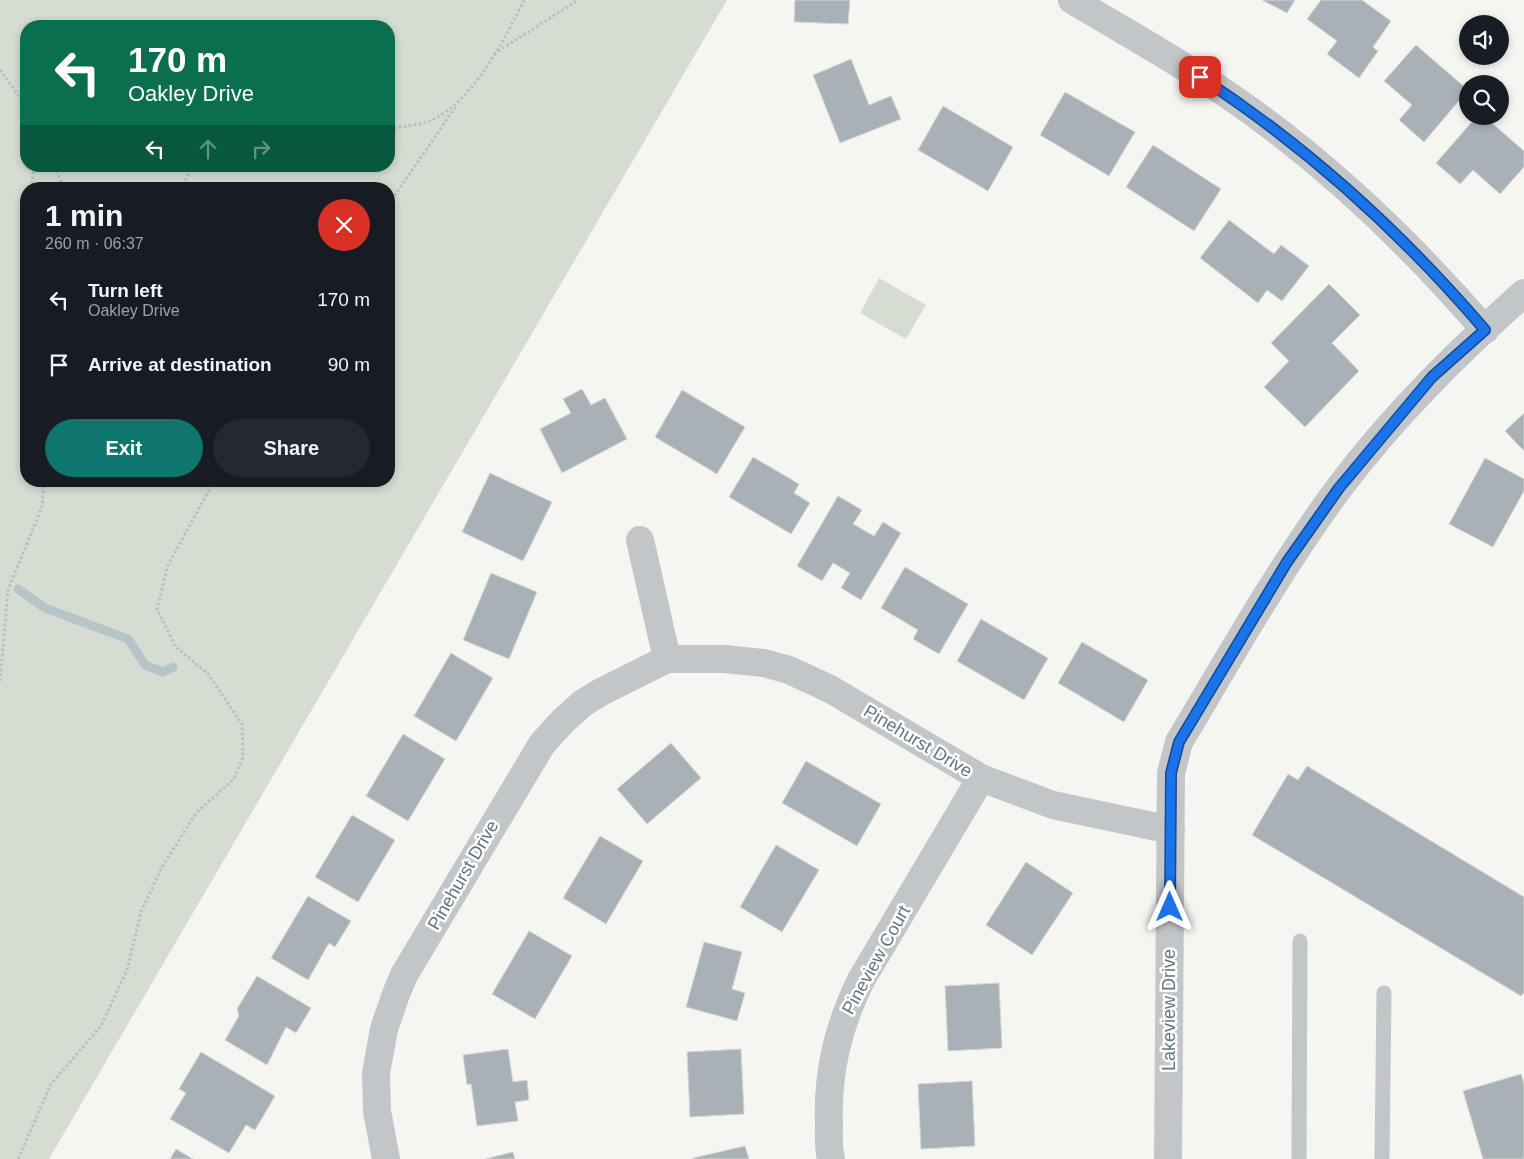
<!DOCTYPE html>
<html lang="en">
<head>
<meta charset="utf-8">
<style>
	:root { --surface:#171b24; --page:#242831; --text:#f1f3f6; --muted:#9ea1a6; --accent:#0f766e }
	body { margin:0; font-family:Helvetica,sans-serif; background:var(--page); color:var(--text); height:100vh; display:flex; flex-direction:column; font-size:19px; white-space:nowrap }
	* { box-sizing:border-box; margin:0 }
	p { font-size:16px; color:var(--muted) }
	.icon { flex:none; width:28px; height:28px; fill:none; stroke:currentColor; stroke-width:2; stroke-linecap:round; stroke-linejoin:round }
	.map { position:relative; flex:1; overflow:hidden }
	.sheet { position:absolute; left:20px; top:182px; width:375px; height:305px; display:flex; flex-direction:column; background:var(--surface); border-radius:20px; box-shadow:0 2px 8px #0003 }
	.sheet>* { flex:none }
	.top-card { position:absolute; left:20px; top:20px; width:375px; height:152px; border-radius:20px; box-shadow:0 2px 8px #0003; background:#0b6e4f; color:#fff; overflow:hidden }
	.fabs { position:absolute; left:1459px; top:15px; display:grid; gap:10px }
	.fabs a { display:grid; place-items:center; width:50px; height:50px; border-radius:50%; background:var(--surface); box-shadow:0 2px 8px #0003; font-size:25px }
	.pin { position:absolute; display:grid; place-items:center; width:42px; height:42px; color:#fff; margin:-21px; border-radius:10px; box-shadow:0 2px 8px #0006 }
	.me { position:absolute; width:55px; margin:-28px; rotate:0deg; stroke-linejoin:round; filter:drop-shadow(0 0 4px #0008) }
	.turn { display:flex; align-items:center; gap:18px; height:105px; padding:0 25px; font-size:22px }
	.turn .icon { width:65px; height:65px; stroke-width:2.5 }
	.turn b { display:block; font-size:35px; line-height:42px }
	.lanes { display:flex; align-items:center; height:48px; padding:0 25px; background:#0003; justify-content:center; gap:25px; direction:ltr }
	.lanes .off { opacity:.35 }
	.round { display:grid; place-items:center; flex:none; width:52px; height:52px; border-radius:26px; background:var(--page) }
	.head { display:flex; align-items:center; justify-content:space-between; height:85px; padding:0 25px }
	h1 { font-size:30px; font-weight:800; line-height:38px }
	.button { display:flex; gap:10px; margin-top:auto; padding:10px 25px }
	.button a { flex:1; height:58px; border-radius:30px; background:var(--accent); color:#fff; font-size:20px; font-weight:800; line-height:58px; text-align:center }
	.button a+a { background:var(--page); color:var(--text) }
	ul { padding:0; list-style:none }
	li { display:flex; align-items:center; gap:15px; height:65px; padding:0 25px }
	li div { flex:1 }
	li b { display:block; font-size:19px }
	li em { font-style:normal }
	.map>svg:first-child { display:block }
	.green { fill:#d6dcd2; fill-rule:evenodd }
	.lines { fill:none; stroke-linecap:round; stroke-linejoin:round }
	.stream { stroke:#b7c5c8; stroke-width:9 }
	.building { fill:#a8b1b6; stroke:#d6d6d4 }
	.path { stroke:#bcbec0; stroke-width:3; stroke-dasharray:2.5 2.5; stroke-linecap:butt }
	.service { stroke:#c2c6c9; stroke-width:15 }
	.minor { stroke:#c2c6c9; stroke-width:28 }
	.route-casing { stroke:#114b97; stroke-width:12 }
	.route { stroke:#1a73e8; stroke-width:9 }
	.labels { text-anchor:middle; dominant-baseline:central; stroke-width:5; stroke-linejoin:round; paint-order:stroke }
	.street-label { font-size:18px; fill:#637583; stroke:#fff }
</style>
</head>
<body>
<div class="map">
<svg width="1524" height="1159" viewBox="0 0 1524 1159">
	<rect width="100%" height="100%" fill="#f5f5f1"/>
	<path class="green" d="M0 0H727L49 1159H0ZM26 26H389V166H26ZM26 189H389V481H26Z
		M879 278 926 305 906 339 860 313Z"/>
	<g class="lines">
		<path class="stream" d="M18 589 45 608 128 639 145 665 163 672 173 667"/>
	</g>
	<path class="building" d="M795 0H850L848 24 794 22Z
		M1262 0H1295L1287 13Z
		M1321 0H1362L1391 21 1373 47 1378 51 1359 78 1327 54 1337 41 1307 19Z
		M1416 45 1468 90 1424 142 1399 120 1412 105 1384 81Z
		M851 59 869 105 891 96 901 119 840 143 813 75Z
		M1065 92 1135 132 1109 176 1040 135Z
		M943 106 1013 147 988 191 918 150Z
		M1477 116H1484L1524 151V167L1500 194 1473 170 1460 184 1436 163Z
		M1153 145 1221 189 1194 231 1126 187Z
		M1229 220 1274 254 1281 245 1309 266 1282 301 1267 290 1258 303 1200 258Z
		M1329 284 1360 315 1332 343 1359 371 1305 427 1264 387 1289 361 1271 343Z
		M582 389 591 405 605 398 627 439 562 473 540 429 571 413 563 399Z
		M682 390 745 427 717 474 655 437Z
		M1524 413V451L1505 431Z
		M753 457 799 484 794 493 810 503 791 534 729 497Z
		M1485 458 1524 479V491L1493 547 1449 524Z
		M490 473 552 502 523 561 462 532Z
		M838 496 862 510 853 524 874 536 883 522 901 533 861 600 841 588 850 573 833 563 822 581 797 566Z
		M905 567 968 604 939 654 913 639 918 630 881 608Z
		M491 573 537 592 509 659 463 640Z
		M981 619 1048 658 1024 700 957 661Z
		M1082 642 1148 680 1124 722 1058 683Z
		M451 653 493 678 456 741 414 716Z
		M403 734 445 759 408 821 366 796Z
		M671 743 701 778 647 824 617 789Z
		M806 761 881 804 857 846 782 803Z
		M1307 766 1524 897V992L1521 996 1252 835 1288 774 1298 780Z
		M352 815 395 840 358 902 315 877Z
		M600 836 643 861 606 924 563 898Z
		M776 845 819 870 782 932 740 907Z
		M1026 862 1073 893 1032 955 986 925Z
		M308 896 351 921 335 947 329 943 308 980 271 958Z
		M529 931 572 956 535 1019 492 994Z
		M704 942 742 952 732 989 745 993 737 1021 686 1007Z
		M257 976 311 1008 296 1033 286 1027 267 1065 225 1040 239 1016 237 1009Z
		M999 983 1002 1048 948 1051 945 986Z
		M508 1049 513 1082 527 1080 529 1100 515 1102 518 1121 477 1126 471 1084 467 1085 463 1055Z
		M741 1049 744 1114 690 1117 687 1052Z
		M201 1052 275 1096 255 1130 246 1125 229 1153 170 1119 186 1093 179 1089Z
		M1521 1074 1524 1084V1159H1483L1463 1091Z
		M972 1081 975 1146 921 1149 918 1084Z
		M745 1146 749 1159H693V1158Z
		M176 1149 193 1159H170Z
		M513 1152 515 1159H485Z"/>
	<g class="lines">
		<path class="path" d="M494 54 578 0
			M0 70 26 106
			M389 129C403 126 422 125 434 119 474 99 505 39 524 0
			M55 166 64 189
			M32 189 34 166
			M180 189 194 166
			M389 204 456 106
			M26 208 22 225 26 281
			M0 681 8 590 42 507 44 481
			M18 1159 51 1084 101 1026 127 970 141 912 161 869 196 813 234 779 243 757 242 724 208 674 175 646 157 609 168 565 214 481"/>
		<path class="service" d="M1299 1159 1300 941
			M1382 1159 1384 993"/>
		<path class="minor" d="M1072 0C1124 31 1178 61 1228 95 1323 160 1410 243 1485 330
			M640 540 667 659
			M386 1159 377 1111 376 1073 384 1029 396 994 404 975 542 744 563 721 583 703 601 692 667 659H724L764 663 789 670 830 689 981 778 1053 805 1171 830
			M831 1159C828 1148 829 1135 829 1124 827 1072 838 1027 861 980L981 778
			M1168 1159 1171 773 1179 742C1230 657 1279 569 1339 488 1393 416 1457 353 1524 293"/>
	</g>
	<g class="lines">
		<defs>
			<path id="route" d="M1170 907 1171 773 1179 742 1287 562 1339 488 1432 377 1485 330C1403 234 1306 146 1200 77"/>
		</defs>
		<use href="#route" class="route-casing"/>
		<use href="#route" class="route"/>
	</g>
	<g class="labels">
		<g class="street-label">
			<text transform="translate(918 741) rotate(31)">Pinehurst Drive</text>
			<text transform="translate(463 875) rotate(-60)">Pinehurst Drive</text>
			<text transform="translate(876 960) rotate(-61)">Pineview Court</text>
			<text transform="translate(1169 1010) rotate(-90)">Lakeview Drive</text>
		</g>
	</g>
</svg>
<div class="fabs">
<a><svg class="icon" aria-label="sound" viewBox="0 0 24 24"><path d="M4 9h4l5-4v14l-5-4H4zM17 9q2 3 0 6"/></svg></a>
<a><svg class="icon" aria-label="search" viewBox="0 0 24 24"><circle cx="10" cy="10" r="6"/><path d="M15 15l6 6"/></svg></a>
</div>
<div class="pin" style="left:1200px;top:77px;background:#d93025"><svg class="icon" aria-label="arrive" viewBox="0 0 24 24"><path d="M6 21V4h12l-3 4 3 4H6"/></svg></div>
<svg class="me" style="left:1170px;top:907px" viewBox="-20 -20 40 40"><path d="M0-17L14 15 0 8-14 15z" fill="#1a73e8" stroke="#fff" stroke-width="4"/></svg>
<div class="top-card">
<div class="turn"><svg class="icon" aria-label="left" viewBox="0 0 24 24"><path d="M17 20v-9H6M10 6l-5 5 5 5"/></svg><div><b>170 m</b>Oakley Drive</div></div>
<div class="lanes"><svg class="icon" aria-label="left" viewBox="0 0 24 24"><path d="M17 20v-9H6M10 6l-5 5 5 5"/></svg><svg class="icon off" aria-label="ahead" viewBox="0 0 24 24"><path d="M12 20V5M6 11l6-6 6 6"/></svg><svg class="icon off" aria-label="right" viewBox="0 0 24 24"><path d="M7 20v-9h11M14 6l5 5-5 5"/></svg></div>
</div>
<section class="sheet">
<div class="head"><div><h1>1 min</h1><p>260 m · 06:37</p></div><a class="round" style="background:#d93025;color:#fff"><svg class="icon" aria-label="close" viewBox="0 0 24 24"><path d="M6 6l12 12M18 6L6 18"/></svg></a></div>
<ul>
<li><svg class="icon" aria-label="left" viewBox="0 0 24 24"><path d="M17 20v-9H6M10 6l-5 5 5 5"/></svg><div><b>Turn left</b><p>Oakley Drive</p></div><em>170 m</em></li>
<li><svg class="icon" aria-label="arrive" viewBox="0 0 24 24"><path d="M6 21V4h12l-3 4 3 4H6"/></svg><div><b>Arrive at destination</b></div><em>90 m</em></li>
</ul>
<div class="button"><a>Exit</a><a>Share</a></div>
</section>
</div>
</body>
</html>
